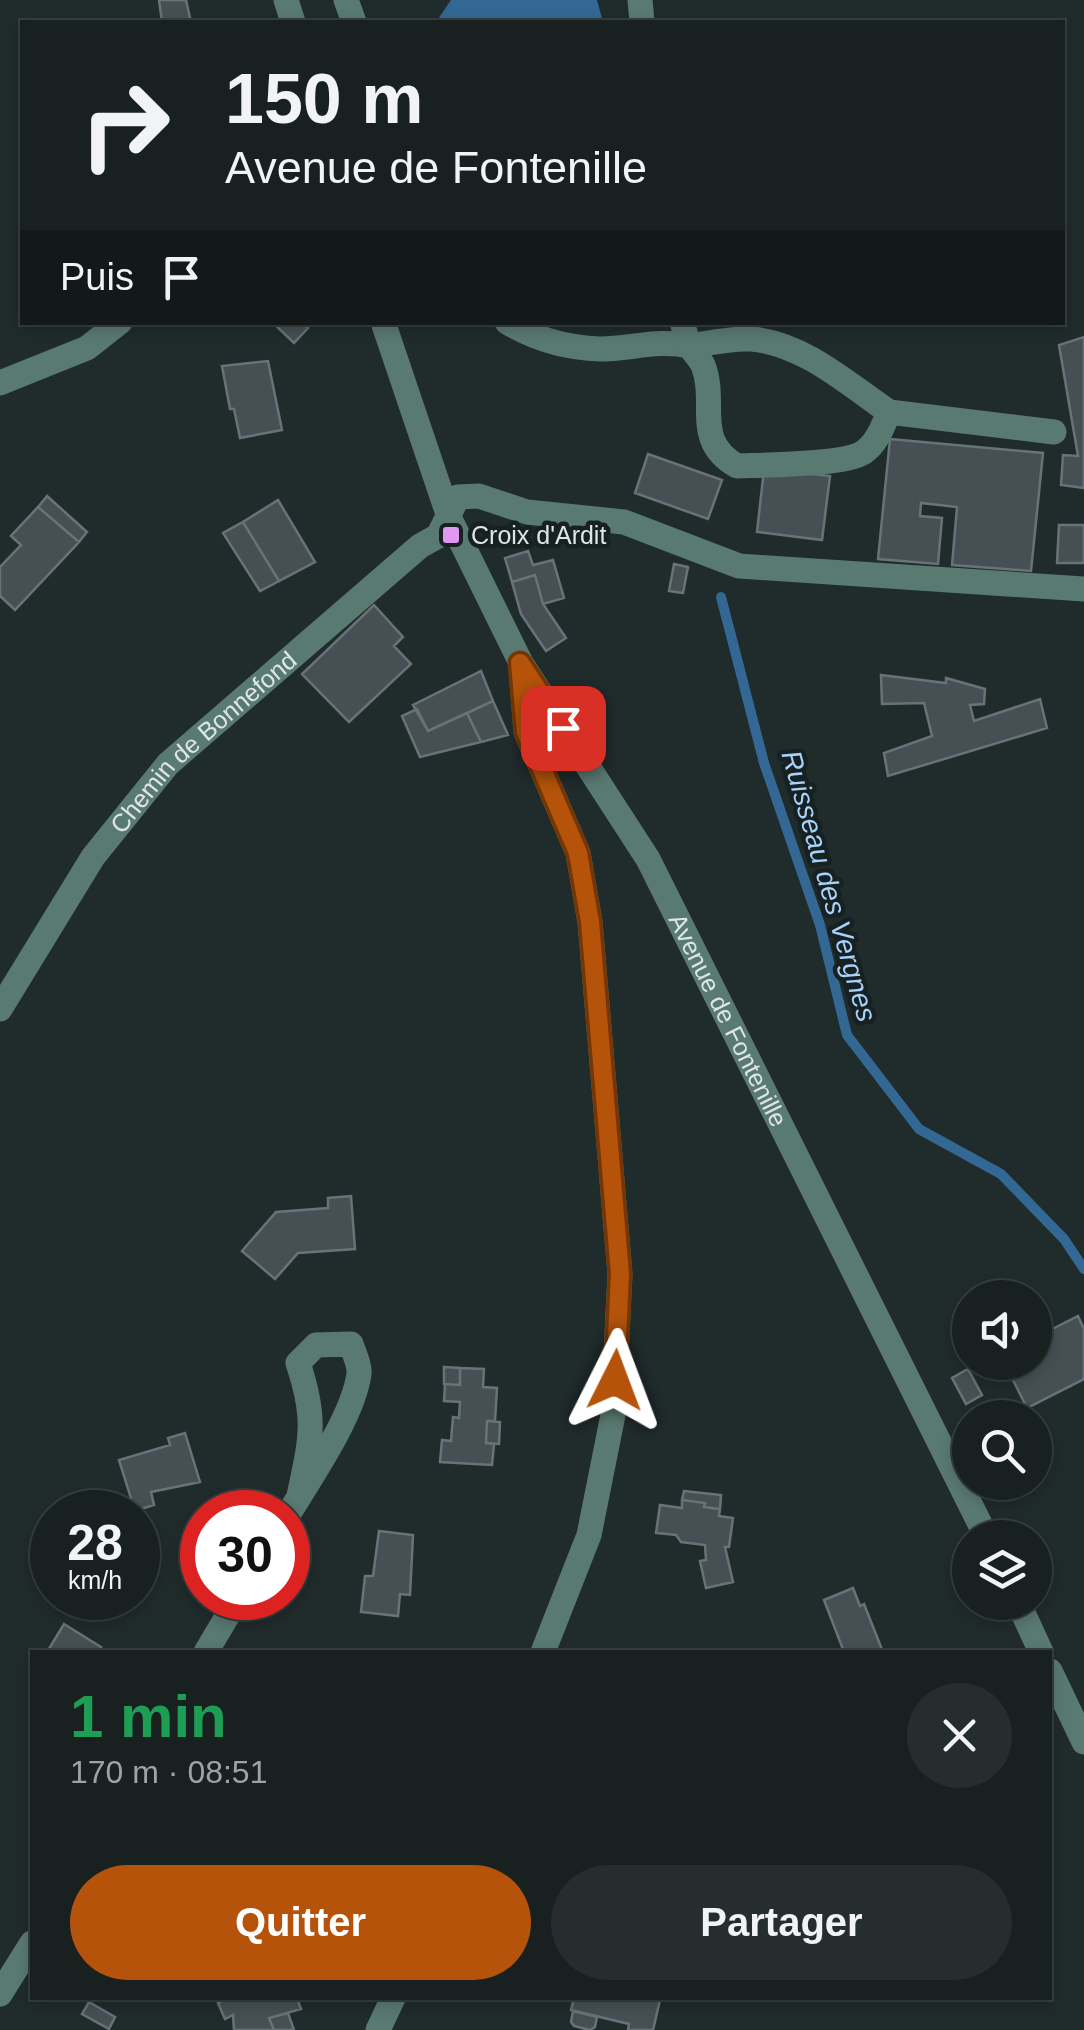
<!DOCTYPE html>
<html lang="fr">
<head>
<meta charset="utf-8">
<style>
	:root { --surface:#182020; --page:#252d2d; --text:#f1f3f6; --muted:#9fa3a5; --line:#363e3e; --accent:#b45309 }
	body { margin:0; font-family:Arial,sans-serif; background:var(--page); color:var(--text); height:100vh; display:flex; flex-direction:column; font-size:38px; white-space:nowrap }
	* { box-sizing:border-box; margin:0 }
	p { font-size:32px; color:var(--muted) }
	.icon { flex:none; width:55px; height:55px; fill:none; stroke:currentColor; stroke-width:2; stroke-linecap:round; stroke-linejoin:round }
	.map { position:relative; flex:1; overflow:hidden }
	.drawer { position:absolute; left:30px; top:1650px; width:1022px; height:350px; display:flex; flex-direction:column; background:var(--surface); border-radius:0px; box-shadow:0 5px 15px #0003,0 0 0 2px var(--line) }
	.drawer>* { flex:none }
	.banner { position:absolute; left:20px; top:20px; width:1045px; height:305px; border-radius:0px; box-shadow:0 5px 15px #0003,0 0 0 2px var(--line); background:#182020; color:var(--text); overflow:hidden }
	.controls { position:absolute; left:952px; top:1280px; display:grid; gap:20px }
	.controls a { display:grid; place-items:center; width:100px; height:100px; border-radius:50%; background:var(--surface); box-shadow:0 5px 15px #0003,0 0 0 2px var(--line); font-size:50px }
	.speed { position:absolute; left:30px; top:1490px; display:flex; gap:20px; font-size:50px; font-weight:700; text-align:center }
	.speed>* { display:grid; place-content:center; width:130px; height:130px; border-radius:50%; background:var(--surface); box-shadow:0 5px 15px #0003,0 0 0 2px var(--line); line-height:1 }
	.speed small { font-size:25px; font-weight:400 }
	.speed .limit { border:15px solid #d22; background:#fff; color:#111 }
	.pin { position:absolute; display:grid; place-items:center; width:85px; height:85px; color:#fff; margin:-42px; border-radius:20px; box-shadow:0 5px 15px #0006 }
	.me { position:absolute; width:110px; margin:-55px; rotate:3deg; stroke-linejoin:round; filter:drop-shadow(0 0 8px #0008) }
	.turn { display:flex; align-items:center; gap:35px; height:210px; padding:0 40px; font-size:45px }
	.turn .icon { width:130px; height:130px; stroke-width:2.5 }
	.turn b { display:block; font-size:70px; line-height:85px }
	.then { display:flex; align-items:center; height:95px; padding:0 40px; background:#0003; gap:20px; font-size:38px }
	.round { display:grid; place-items:center; flex:none; width:105px; height:105px; border-radius:52px; background:var(--page) }
	.head { display:flex; align-items:center; justify-content:space-between; height:170px; padding:0 40px }
	h1 { font-size:60px; font-weight:700; line-height:75px; color:#1e9e55 }
	.primary-button { display:flex; gap:20px; margin-top:auto; padding:20px 40px }
	.primary-button a { flex:1; height:115px; border-radius:60px; background:var(--accent); color:#fff; font-size:40px; font-weight:700; line-height:115px; text-align:center }
	.primary-button a+a { background:var(--page); color:var(--text) }
	.map>svg:first-child { display:block }
	.water { fill:#346894 }
	.lines { fill:none; stroke-linecap:round; stroke-linejoin:round }
	.stream { stroke:#346894; stroke-width:10 }
	.building { fill:#465054; stroke:#687377; stroke-width:2.5 }
	.minor { stroke:#597a71; stroke-width:25 }
	.route-casing { stroke:#753606; stroke-width:25 }
	.route { stroke:#b45309; stroke-width:18 }
	.poi-dot { fill:#de98f2; stroke:#172121; stroke-width:4 }
	.labels { text-anchor:middle; dominant-baseline:central; stroke-width:9; stroke-linejoin:round; paint-order:stroke }
	.poi-label { font-size:25px; fill:#dee5e5; stroke:#172121; text-anchor:start }
	.street-label { font-size:25px; fill:#dee5e5; stroke:#172121 }
	.water-label { font-size:28px; font-style:italic; fill:#a7d3fb; stroke:#172121 }
</style>
</head>
<body>
<div class="map">
<svg width="1084" height="2030" viewBox="0 0 1084 2030">
	<rect width="100%" height="100%" fill="#202b2b"/>
	<path class="water" d="M451 0H597L603 22H436Z"/>
	<g class="lines">
		<path class="stream" d="M721 597 764 763 820 925 847 1035 919 1129 1001 1174 1064 1239 1084 1269"/>
	</g>
	<path class="building" d="M159 0H186L191 22H162Z
		M272 322H302L308 328 294 343Z
		M1084 337V488L1061 485 1063 455 1078 456 1059 345Z
		M268 361 282 430 240 438 234 409H230L222 366Z
		M890 439 1043 453 1031 571 952 565 957 507 921 503 920 516 942 518 938 564 878 559Z
		M648 454 722 480 708 519 635 493Z
		M764 469 830 476 822 540 757 532Z
		M47 496 87 532 79 542 38 507Z
		M278 500 315 562 279 581 243 522Z
		M38 507 79 542 15 610 0 596V567L21 545 11 536Z
		M243 522 279 581 260 591 223 533Z
		M1059 525H1084V563H1057Z
		M528 551 533 565 553 560 564 598 543 604 535 575 512 582 505 558Z
		M674 564 688 567 683 593 669 591Z
		M535 575 543 604 566 638 546 651 521 614 512 582Z
		M374 605 403 637 394 646 411 664 349 722 302 674Z
		M481 671 493 701 428 731 413 705Z
		M881 675 946 683V678L985 689 984 704 970 705 974 721 1040 699 1047 728 888 776 884 753 932 736 924 703 882 704Z
		M493 701 508 735 481 742 467 713Z
		M417 709 428 731 467 713 481 742 420 757 402 716Z
		M351 1196 355 1249 298 1253 275 1279 242 1251 276 1212 328 1208V1198Z
		M1078 1316 1084 1329V1379L1027 1408 1004 1362H1035V1338Z
		M444 1367 460 1368V1385L444 1384Z
		M460 1368 484 1369 483 1387 497 1388 495 1421H487L486 1443 494 1444 492 1465 440 1462 442 1440 451 1441 453 1417 459 1418 460 1402 444 1401 445 1384 460 1385Z
		M968 1369 982 1395 966 1404 952 1378Z
		M487 1421 500 1422 499 1444 486 1443Z
		M185 1433 200 1482 151 1492 154 1505 135 1511 119 1460 170 1445 168 1438Z
		M684 1491 721 1495 720 1509 704 1507 705 1503 682 1500Z
		M682 1500 705 1503 704 1507 720 1509 719 1516 733 1518 729 1547H725L733 1582 706 1588 700 1561 706 1560 705 1545 681 1542 676 1535 656 1533 660 1505 682 1508Z
		M379 1531 413 1535 410 1595 400 1594 398 1616 361 1612 365 1576H373Z
		M853 1588 860 1606 864 1604 883 1652H844L824 1600Z
		M64 1624 101 1647 97 1652H47Z
		M228 1998H297L301 2009 269 2018 274 2030H234L233 2015 225 2019 218 2003Z
		M574 1998H664L660 2000 653 2030H628L629 2024 571 2010Z
		M89 2002 115 2017 109 2029 82 2014Z
		M573 2011 597 2017 595 2027 590 2030 574 2026 571 2022Z
		M288 2013 294 2030H274L269 2018Z"/>
	<g class="lines">
		<g class="minor">
			<path d="M286 0 293 22"/>
			<path d="M346 0 354 22"/>
			<path d="M640 0 642 22"/>
			<path id="s1" d="M383 322 449 517 521 663 648 859 987 1538"/>
			<path d="M507 322C535 339 568 348 600 349 630 349 659 339 689 346 693 351 700 359 703 365 718 404 692 440 737 466 763 465 846 465 864 452 877 443 883 426 889 412L1054 432"/>
			<path d="M682 322 689 346C709 343 731 338 751 339 803 343 848 384 889 412"/>
			<path d="M0 383 87 348 120 322"/>
			<path d="M521 668 526 732 578 853 590 922 620 1274 613 1415 589 1535 543 1652"/>
			<path id="s2" d="M0 1009 93 857 168 764 420 546 438 536 458 497 479 496 527 512 624 522 739 566 1084 589"/>
			<path d="M288 1515C310 1478 353 1417 359 1374 360 1365 354 1353 351 1344L316 1345 298 1363C317 1420 311 1439 299 1496"/>
			<path d="M1018 1602 1041 1652"/>
			<path d="M206 1652 238 1598"/>
			<path d="M1050 1671 1084 1742"/>
			<path d="M0 1994 32 1943"/>
			<path d="M378 2030 393 1998"/>
		</g>
	</g>
	<g class="lines">
		<defs>
			<path id="route" d="M563 728 520 663 526 732 578 853 590 922 620 1274 615 1380"/>
		</defs>
		<use href="#route" class="route-casing"/>
		<use href="#route" class="route"/>
	</g>
	<rect class="poi-dot" x="441" y="525" width="20" height="20" rx="5"/>
	<g class="labels">
		<g class="poi-label">
			<text x="471" y="535">Croix d'Ardit</text>
		</g>
		<g class="street-label">
			<text stroke="none"><textPath href="#s2" startOffset="338">Chemin de Bonnefond</textPath></text>
			<text stroke="none"><textPath href="#s1" startOffset="782">Avenue de Fontenille</textPath></text>
		</g>
		<g class="water-label">
			<text transform="translate(829 886) rotate(74)">Ruisseau des Vergnes</text>
		</g>
	</g>
</svg>
<div class="controls">
<a><svg class="icon" aria-label="sound" viewBox="0 0 24 24"><path d="M4 9h4l5-4v14l-5-4H4zM17 9q2 3 0 6"/></svg></a>
<a><svg class="icon" aria-label="search" viewBox="0 0 24 24"><circle cx="10" cy="10" r="6"/><path d="M15 15l6 6"/></svg></a>
<a><svg class="icon" aria-label="layers" viewBox="0 0 24 24"><path d="M12 4l9 5-9 5-9-5zM3 14l9 5 9-5"/></svg></a>
</div>
<div class="speed"><div>28<small>km/h</small></div><div class="limit">30</div></div>
<div class="pin" style="left:563px;top:728px;background:#d93025"><svg class="icon" aria-label="arrive" viewBox="0 0 24 24"><path d="M6 21V4h12l-3 4 3 4H6"/></svg></div>
<svg class="me" style="left:615px;top:1380px" viewBox="-20 -20 40 40"><path d="M0-17L14 15 0 8-14 15z" fill="#b45309" stroke="#fff" stroke-width="4"/></svg>
<div class="banner">
<div class="turn"><svg class="icon" aria-label="right" viewBox="0 0 24 24"><path d="M7 20v-9h11M14 6l5 5-5 5"/></svg><div><b>150 m</b>Avenue de Fontenille</div></div>
<div class="then">Puis<svg class="icon" aria-label="arrive" viewBox="0 0 24 24"><path d="M6 21V4h12l-3 4 3 4H6"/></svg></div>
</div>
<section class="drawer">
<div class="head"><div><h1>1 min</h1><p>170 m · 08:51</p></div><a class="round"><svg class="icon" aria-label="close" viewBox="0 0 24 24"><path d="M6 6l12 12M18 6L6 18"/></svg></a></div>
<div class="primary-button"><a>Quitter</a><a>Partager</a></div>
</section>
</div>
</body>
</html>
